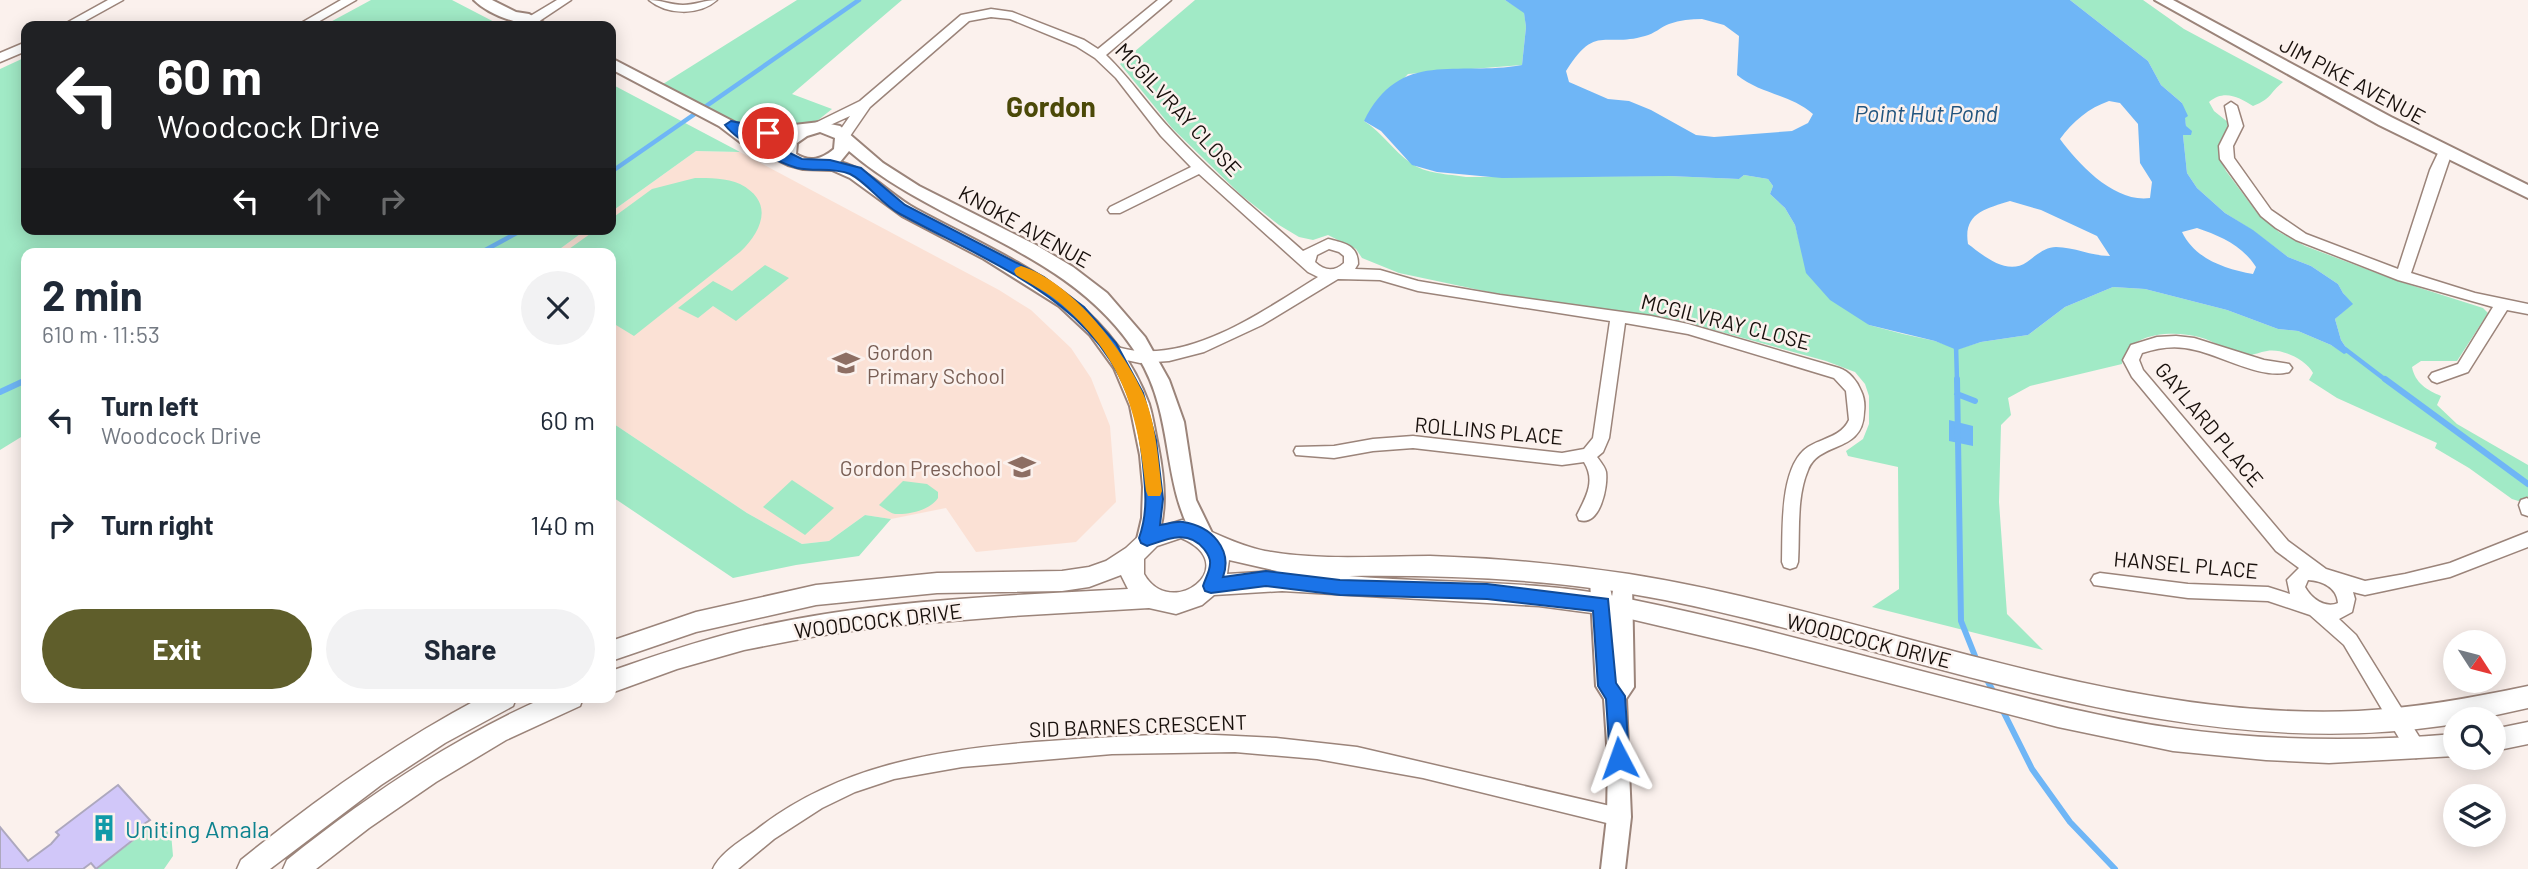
<!DOCTYPE html>
<html lang="en">
<head>
<meta charset="utf-8">
<style>
	:root { --surface:#fff; --page:#f2f2f3; --text:#1f2937; --muted:#747a83; --accent:#5f5e2b }
	body { margin:0; font-family:Barlow,sans-serif; background:var(--page); color:var(--text); height:100vh; display:flex; flex-direction:column; font-size:26px; white-space:nowrap }
	* { box-sizing:border-box; margin:0 }
	p { font-size:23px; color:var(--muted) }
	.icon { flex:none; width:38px; height:38px; fill:none; stroke:currentColor; stroke-width:2; stroke-linecap:round; stroke-linejoin:round }
	.map { position:relative; flex:1; overflow:hidden }
	.side { position:absolute; left:21px; top:248px; width:595px; height:455px; display:flex; flex-direction:column; background:var(--surface); border-radius:14px; box-shadow:0 4px 18px #0003 }
	.side>* { flex:none }
	.banner { position:absolute; left:21px; top:21px; width:595px; height:214px; border-radius:14px; box-shadow:0 4px 18px #0003; background:#202124; color:#fff; overflow:hidden }
	.needle { width:46px; rotate:126deg }
	.fabs { position:absolute; left:2443px; top:630px; display:grid; gap:14px }
	.fabs a { display:grid; place-items:center; width:63px; height:63px; border-radius:50%; background:var(--surface); box-shadow:0 4px 18px #0003; font-size:35px }
	.pin { position:absolute; display:grid; place-items:center; width:60px; height:60px; color:#fff; margin:-30px; border:4px solid #fff; border-radius:50%; box-shadow:0 2px 7px #0007 }
	.me { position:absolute; width:77px; margin:-38px; rotate:356deg; stroke-linejoin:round; filter:drop-shadow(0 0 5px #0008) }
	.turn { display:flex; align-items:center; gap:24px; height:147px; padding:0 21px; font-size:32px }
	.turn .icon { width:91px; height:91px; stroke-width:2.5 }
	.turn b { display:block; font-size:49px; line-height:60px }
	.lanes { display:flex; align-items:center; height:66px; padding:0 21px; background:#0003; justify-content:center; gap:35px; direction:ltr }
	.lanes .off { opacity:.35 }
	.round { display:grid; place-items:center; flex:none; width:74px; height:74px; border-radius:37px; background:var(--page) }
	.headline { display:flex; align-items:center; justify-content:space-between; height:119px; padding:0 21px }
	h1 { font-size:42px; font-weight:700; line-height:52px }
	.action { display:flex; gap:14px; margin-top:auto; padding:14px 21px }
	.action a { flex:1; height:80px; border-radius:42px; background:var(--accent); color:#fff; font-size:28px; font-weight:700; line-height:80px; text-align:center }
	.action a+a { background:var(--page); color:var(--text) }
	ul { padding:0; list-style:none }
	li { display:flex; align-items:center; gap:21px; height:105px; padding:0 21px }
	li div { flex:1 }
	li b { display:block; font-size:26px }
	li em { font-style:normal }
	.map>svg:first-child { display:block }
	.built { fill:#fbe1d5 }
	.green { fill:#a1eac6 }
	.water { fill:#6fb6f6; fill-rule:evenodd }
	.lines { fill:none; stroke-linecap:round; stroke-linejoin:round }
	.stream-far1 { stroke:#6fb6f6; stroke-width:4.5 }
	.stream { stroke:#6fb6f6; stroke-width:6 }
	.building { fill:#d1c7f9; stroke:#ada8be; stroke-width:2 }
	.minor-casing { stroke:#9b847a; stroke-width:3 }
	.tertiary-casing { stroke:#9b847a; stroke-width:4 }
	.secondary-casing { stroke:#9b847a; stroke-width:3 }
	.minor { fill:#fff; fill-rule:evenodd }
	.tertiary { fill:#fff; fill-rule:evenodd }
	.secondary { fill:#fff; fill-rule:evenodd }
	.route { fill:#1a73e8; stroke:#114b97; stroke-width:2 }
	.slow { fill:#f59e0b }
	.labels { text-anchor:middle; dominant-baseline:central; stroke-width:5; stroke-linejoin:round; paint-order:stroke }
	.street-label { font-size:21px; fill:#18100c; stroke:#fbf1ed }
	.education-label { font-size:21px; fill:#785e54; stroke:#fbf1ed; text-anchor:start }
	.water-label { font-size:23px; font-style:italic; fill:#22557f; stroke:#fbf1ed }
	.near-culture-label { font-size:24px; fill:#0d838f; stroke:#fbf1ed; text-anchor:start }
	.district-label { font-size:28px; font-weight:bold; fill:#4b4908; stroke:#fbf1ed }
</style>
</head>
<body>
<div class="map">
<svg width="2528" height="869" viewBox="0 0 2528 869">
	<rect width="100%" height="100%" fill="#fbf1ed"/>
	<path class="built" d="M696 151 740 152 999 290 1031 310 1071 348 1091 378 1110 426 1116 502 1076 542 976 552 946 508 891 519 865 515 829 541 802 544 747 513 611 422V254H553L587 229H611V212Z"/>
	<path class="green" d="M371 0H452L502 26H323Z
		M797 0H902L792 94 832 109 777 153 655 89Z
		M1195 0H1505L1524 12 1526 27 1522 65 1408 74 1364 121C1383 133 1393 151 1411 163 1425 174 1449 174 1466 177L1669 176 1739 179 1744 175 1768 179 1773 186 1770 194 1785 208 1795 225 1800 244 1869 325 1903 334 1935 341 1958 349 1981 342 2028 335 2065 307 2113 287 2145 289 2227 310 2278 329 2298 331 2331 345 2344 353 2349 352 2341 340 2335 319 2352 304 2343 293 2338 284 2311 266 2288 257 2252 230 2225 213 2197 188 2187 173 2183 135 2186 126 2182 103 2161 85 2148 61 2070 0H2143L2184 29 2283 82C2268 94 2273 98 2253 106 2239 97 2224 89 2209 102L2214 111 2229 123 2219 146V157L2226 171 2258 214 2279 232 2305 246 2398 281 2483 308 2488 313 2457 361H2421L2412 367C2415 383 2427 390 2441 396L2437 405 2457 424 2528 465V504L2512 499 2469 468 2435 448 2437 443 2337 398 2309 380 2313 373C2306 360 2282 348 2267 351 2259 352 2253 356 2245 355 2230 353 2215 341 2199 337 2174 330 2126 332 2122 364L2030 386 2008 398 2011 415 2001 425 1999 502 2007 614 2043 650 1872 607 1899 589 1898 467 1848 456 1846 451 1863 439 1869 424V396L1865 384 1855 372 1826 361 1682 321 1503 295 1399 273 1362 258 1356 249 1328 235 1313 240 1299 237 1279 225 1241 195 1172 128 1120 64Z
		M26 57V229H587L553 254H26V434L0 450V69Z
		M611 84 617 87 740 152 696 151 611 212Z
		M695 178C709 178 727 178 740 184 775 202 762 231 740 252L634 336 611 322V254H562L597 229H611V219L652 189Z
		M765 265 789 278 736 321 713 306 698 318 678 308 713 281 732 291Z
		M611 422 747 513 802 544 829 541 865 515 891 519 859 556 796 565 733 578 611 496Z
		M792 480 834 508 805 535 763 507Z
		M903 481 927 484 938 492V498C930 510 909 515 895 514 890 513 884 508 879 505Z
		M153 826 171 833 173 856 164 869H96Z"/>
	<path class="water" d="M1505 0H2070L2148 61 2161 85 2182 103 2188 116 2185 118 2186 126 2192 131 2191 135H2183L2187 173 2197 188 2225 213 2253 230 2288 257 2311 266 2338 284 2343 293 2353 304 2335 319 2341 340 2349 352 2344 354 2331 345 2298 331 2278 329 2227 310 2145 289 2113 287 2065 307 2028 335 1981 342 1957 350 1935 341 1869 325 1830 300 1806 273 1795 225 1785 208 1770 194 1773 186 1768 179 1744 175 1739 179 1669 176 1502 178 1437 172 1412 165 1381 131 1364 121C1400 48 1457 77 1522 65L1526 27 1524 13ZM1702 19 1724 25 1739 36 1737 75C1760 94 1790 94 1813 114L1808 123 1792 131 1714 137 1696 135 1651 110 1629 101 1608 99 1569 82 1566 71C1596 23 1604 48 1645 36 1654 34 1661 27 1669 24 1680 20 1691 19 1702 19ZM2109 101 2120 103 2138 124 2140 163 2152 182 2150 198C2115 203 2079 165 2060 139 2073 121 2089 108 2109 101ZM2010 201 2041 210 2097 236 2110 256C2091 256 2074 247 2056 247 2045 247 2035 256 2027 262 2007 276 1984 256 1968 244 1963 213 1985 209 2010 201ZM2197 228C2220 236 2242 245 2256 267L2253 274C2225 269 2195 259 2182 232Z
		M1949 420 1973 426V446L1949 441Z"/>
	<g class="lines">
		<path class="stream-far1" d="M611 172 859 0
			M478 254 524 229
			M1956 345 1957 381
			M2345 349 2387 381
			M24 381 26 380"/>
		<path class="stream" d="M1957 379 1961 621 1977 661
			M2385 379 2528 484
			M0 392 26 380
			M1957 394 1975 401
			M1985 676 1995 695
			M2001 707 2032 769 2070 822 2115 869"/>
	</g>
	<path class="building" d="M118 785 150 820 144 824 147 829 96 869 91 863 83 869H0V827L28 861 51 844 59 835 56 832Z"/>
	<g class="lines">
		<defs>
			<path id="minor" d="M108 0H123L76 26H61Z
				M341 0H356L311 26H296Z
				M557 0H571L535 24H527V18Z
				M649 0C661 0 671 5 683 5 695 5 705 0 717 0 699 16 667 15 649 0Z
				M1158 0H1171L1106 55C1131 79 1149 107 1173 132 1213 175 1259 212 1303 251L1328 239C1344 243 1358 245 1358 264L1355 269 1380 270 1418 281 1500 295 1651 316 1688 324 1839 368C1849 371 1857 381 1861 391 1864 397 1865 405 1864 412 1863 454 1820 440 1808 470 1796 498 1800 533 1798 562L1796 567 1790 569 1784 567 1782 562C1783 531 1779 466 1808 447 1822 438 1841 437 1849 420L1846 391 1834 378 1688 334 1625 323 1609 438 1603 452 1597 457C1600 461 1605 467 1606 472 1608 487 1600 527 1579 520L1577 515C1586 497 1596 481 1584 462L1562 465 1413 448 1373 451 1334 458 1296 455 1294 451 1296 447 1334 446 1373 439 1413 436 1562 453 1584 449 1593 438 1610 321 1418 291 1380 280 1338 279 1262 325 1204 352 1169 361 1140 363 1108 356 1105 352 1113 346C1122 348 1131 351 1140 351 1201 356 1268 308 1318 277L1308 272 1199 174 1120 213H1110L1108 210 1110 207 1191 167 1161 136 1116 78 1095 58 1076 46 1010 19 991 17 969 21 870 107 848 139H838L836 136 850 116 817 131H807L805 128 860 101 961 15 991 9 1012 12 1084 40 1098 49ZM1329 249 1339 252 1344 256V263C1334 272 1325 271 1315 262L1317 255Z
				M26 42V51L0 62V53Z
				M2231 102 2237 106 2243 126 2233 146 2234 158 2271 210 2306 234 2398 269 2430 170 2440 149H2450L2452 152 2411 273 2475 293 2528 304V314L2507 310 2468 372 2437 383 2432 381 2429 377 2432 373 2458 364 2493 307 2398 280 2296 240 2276 228 2261 216 2220 159 2219 146 2229 126 2225 106Z
				M2176 336 2194 338 2264 360 2289 364 2292 368 2289 372C2263 380 2222 356 2195 350 2177 345 2160 347 2142 353L2139 360 2143 370 2288 541 2326 569 2365 581 2405 574 2450 563 2528 532V547L2450 577 2365 595 2353 592 2355 599 2352 612 2339 619 2356 635 2423 743 2425 749 2423 755 2416 758 2409 755 2344 645 2310 615 2268 601 2188 598 2094 585 2091 580 2094 575 2100 573 2188 584 2268 587 2290 594 2287 580 2299 568 2276 551 2132 377 2123 360 2131 345 2157 337ZM2308 580C2322 581 2337 587 2338 603 2325 609 2311 598 2305 587Z
				M2527 498 2528 499V516L2522 514 2519 505 2521 500Z
				M1194 734 1276 738 1357 747 1619 808 1626 811 1629 817 1626 823 1619 826 1423 778 1317 759 1235 752 1112 754 962 767 894 779 855 792 822 808 774 839 738 869H713C720 853 742 840 756 830 838 766 934 750 1035 742 1088 738 1141 735 1194 734Z"/>
			<path id="tertiary" d="M474 0H492L516 12 529 14 549 26C526 27 491 17 474 0Z
				M2155 0H2173L2391 117 2528 185V198L2379 125Z
				M611 58 736 123 768 128 820 122 840 126 883 163 919 186 1036 245 1073 267 1107 293 1145 337 1169 380 1184 422 1196 500 1214 537 1211 543 1204 545 1197 543C1160 485 1176 420 1139 358 1074 250 939 229 849 151L840 162C870 170 889 194 916 209 1010 260 1109 295 1149 404 1153 417 1155 432 1158 446 1164 477 1169 516 1154 545L1147 548 1140 545 1137 539 1142 518 1143 487 1140 455 1130 406 1114 368 1090 335 1059 306 984 259 902 216 850 178 832 170 803 169 788 165 740 142 719 126 611 69ZM820 132 835 138 834 149C822 159 810 163 796 154L797 143 807 136ZM754 135 768 138 785 137 779 148Z
				M1600 571 1607 574 1612 597 1615 577 1622 574 1629 577 1632 583 1634 687 1626 699 1631 817 1625 869H1601L1607 817 1608 758 1604 699 1596 686 1590 580 1593 574Z"/>
			<path id="secondary" d="M1182 520C1211 530 1235 545 1265 551 1320 561 1375 556 1430 556 1496 558 1563 564 1629 574 1869 612 2111 722 2358 711 2416 708 2471 698 2528 686V708L2478 719H2455V724L2441 726C2176 764 1920 652 1665 600 1561 579 1455 575 1349 576 1440 584 1534 579 1624 598 1739 621 1851 653 1964 682 2033 700 2103 718 2173 728 2267 741 2361 742 2455 734V756L2329 763 2266 760 2173 751 2058 727 1754 648 1622 617 1539 606 1282 591 1214 595 1202 605 1176 614 1149 608 1013 616 878 627 811 637 744 650 677 669 611 693V671C654 656 698 641 743 630 868 600 1000 596 1128 589L1121 575 1089 587 1062 591 937 593 816 605 696 632 611 661V641L696 612 816 585 937 573 1062 571 1089 567 1106 561 1126 548 1142 533ZM1181 538C1245 565 1171 622 1144 574V559L1157 546ZM1229 560 1277 571 1227 574Z
				M480 698H516L513 706 445 743 381 785 270 869H237L241 860C316 799 395 743 480 698Z
				M544 698H583L580 706 506 740 436 782 369 828 316 869H283L287 860C367 796 451 739 544 698Z
				M2528 722V744L2494 751V729Z"/>
		</defs>
		<use href="#minor" class="minor-casing"/>
		<use href="#tertiary" class="tertiary-casing"/>
		<use href="#secondary" class="secondary-casing"/>
		<use href="#minor" class="minor"/>
		<use href="#tertiary" class="tertiary"/>
		<use href="#secondary" class="secondary"/>
	</g>
	<path class="route" d="M731 121 773 130 775 133 768 137 749 133 802 159 830 160 861 168 905 205 1044 277 1084 307 1116 343 1143 393 1156 440 1163 499 1160 525C1167 524 1176 521 1183 522 1211 526 1233 549 1223 577L1266 571 1340 580 1487 584 1608 599 1616 683 1625 696 1629 758 1626 764 1619 767 1613 764 1610 758 1606 699 1598 686 1593 611 1487 599 1340 595 1266 586 1211 593 1205 591 1203 586C1205 579 1210 571 1210 564 1211 558 1207 553 1204 549 1188 529 1167 539 1147 546L1141 543 1139 538C1149 510 1145 485 1142 455 1127 311 1009 273 900 214 881 204 868 183 850 174 832 167 815 172 797 168 777 162 738 142 725 125Z"/>
	<path class="slow" d="M1021 266C1069 280 1122 347 1142 391 1156 421 1158 458 1162 491L1160 496H1148L1146 491C1138 413 1123 357 1061 304 1048 293 1031 284 1016 275L1014 271 1016 268Z"/>
	<defs>
		<symbol id="school-bare" viewBox="-9 -9 18 18"><path d="M0-5L7-2L0 1L-7-2ZM-4 1L0 2.5L4 1V4Q0 6-4 4Z" fill="#8d6e63" stroke="#fbf1ed" stroke-width="2.5" paint-order="stroke"/></symbol>
		<symbol id="building-bare" viewBox="-9 -9 18 18"><path d="M-4-6H4V6H1V3H-1V6H-4ZM-2.5-4.3h1.7v1.8h-1.7ZM.8-4.3h1.7v1.8H.8ZM-2.5-1h1.7V.8h-1.7ZM.8-1h1.7V.8H.8Z" fill="#0f9aa8" stroke="#fbf1ed" stroke-width="2.5" paint-order="stroke"/></symbol>
	</defs>
	<g fill-rule="evenodd">
		<use href="#school-bare" x="827" y="344" width="38" height="38"/>
		<use href="#school-bare" x="1003" y="448" width="38" height="38"/>
		<use href="#building-bare" x="85" y="809" width="38" height="38"/>
	</g>
	<g class="labels">
		<g class="street-label">
			<text transform="translate(2353 80) rotate(28)">JIM PIKE AVENUE</text>
			<text transform="translate(1179 109) rotate(47)">MCGILVRAY CLOSE</text>
			<text transform="translate(1025 226) rotate(29)">KNOKE AVENUE</text>
			<text transform="translate(1726 321) rotate(14)">MCGILVRAY CLOSE</text>
			<text transform="translate(2210 424) rotate(50)">GAYLARD PLACE</text>
			<text transform="translate(1489 430) rotate(5)">ROLLINS PLACE</text>
			<text transform="translate(2186 564) rotate(5)">HANSEL PLACE</text>
			<text transform="translate(878 620) rotate(-7)">WOODCOCK DRIVE</text>
			<text transform="translate(1869 640) rotate(14)">WOODCOCK DRIVE</text>
			<text transform="translate(1138 725) rotate(-2)">SID BARNES CRESCENT</text>
		</g>
		<g class="education-label">
			<text x="867" y="351">Gordon<tspan x="867" dy="24">Primary School</tspan></text>
			<text x="1001" y="467" text-anchor="end">Gordon Preschool</text>
		</g>
		<g class="water-label">
			<text x="1926" y="113">Point Hut Pond</text>
		</g>
		<g class="near-culture-label">
			<text x="125" y="828">Uniting Amala</text>
		</g>
		<g class="district-label">
			<text x="1051" y="106">Gordon</text>
		</g>
	</g>
</svg>
<div class="fabs">
<a><svg class="needle" viewBox="-14 -14 28 28"><path d="M0-13l5 13h-10z" fill="#e53935"/><path d="M0 13l5-13h-10z" fill="#747a83"/></svg></a>
<a><svg class="icon" aria-label="search" viewBox="0 0 24 24"><circle cx="10" cy="10" r="6"/><path d="M15 15l6 6"/></svg></a>
<a><svg class="icon" aria-label="layers" viewBox="0 0 24 24"><path d="M12 4l9 5-9 5-9-5zM3 14l9 5 9-5"/></svg></a>
</div>
<div class="pin" style="left:768px;top:133px;background:#d93025"><svg class="icon" aria-label="arrive" viewBox="0 0 24 24"><path d="M6 21V4h12l-3 4 3 4H6"/></svg></div>
<svg class="me" style="left:1619px;top:758px" viewBox="-20 -20 40 40"><path d="M0-17L14 15 0 8-14 15z" fill="#1a73e8" stroke="#fff" stroke-width="4"/></svg>
<div class="banner">
<div class="turn"><svg class="icon" aria-label="left" viewBox="0 0 24 24"><path d="M17 20v-9H6M10 6l-5 5 5 5"/></svg><div><b>60 m</b>Woodcock Drive</div></div>
<div class="lanes"><svg class="icon" aria-label="left" viewBox="0 0 24 24"><path d="M17 20v-9H6M10 6l-5 5 5 5"/></svg><svg class="icon off" aria-label="ahead" viewBox="0 0 24 24"><path d="M12 20V5M6 11l6-6 6 6"/></svg><svg class="icon off" aria-label="right" viewBox="0 0 24 24"><path d="M7 20v-9h11M14 6l5 5-5 5"/></svg></div>
</div>
<section class="side">
<div class="headline"><div><h1>2 min</h1><p>610 m · 11:53</p></div><a class="round"><svg class="icon" aria-label="close" viewBox="0 0 24 24"><path d="M6 6l12 12M18 6L6 18"/></svg></a></div>
<ul>
<li><svg class="icon" aria-label="left" viewBox="0 0 24 24"><path d="M17 20v-9H6M10 6l-5 5 5 5"/></svg><div><b>Turn left</b><p>Woodcock Drive</p></div><em>60 m</em></li>
<li><svg class="icon" aria-label="right" viewBox="0 0 24 24"><path d="M7 20v-9h11M14 6l5 5-5 5"/></svg><div><b>Turn right</b></div><em>140 m</em></li>
</ul>
<div class="action"><a>Exit</a><a>Share</a></div>
</section>
</div>
</body>
</html>
